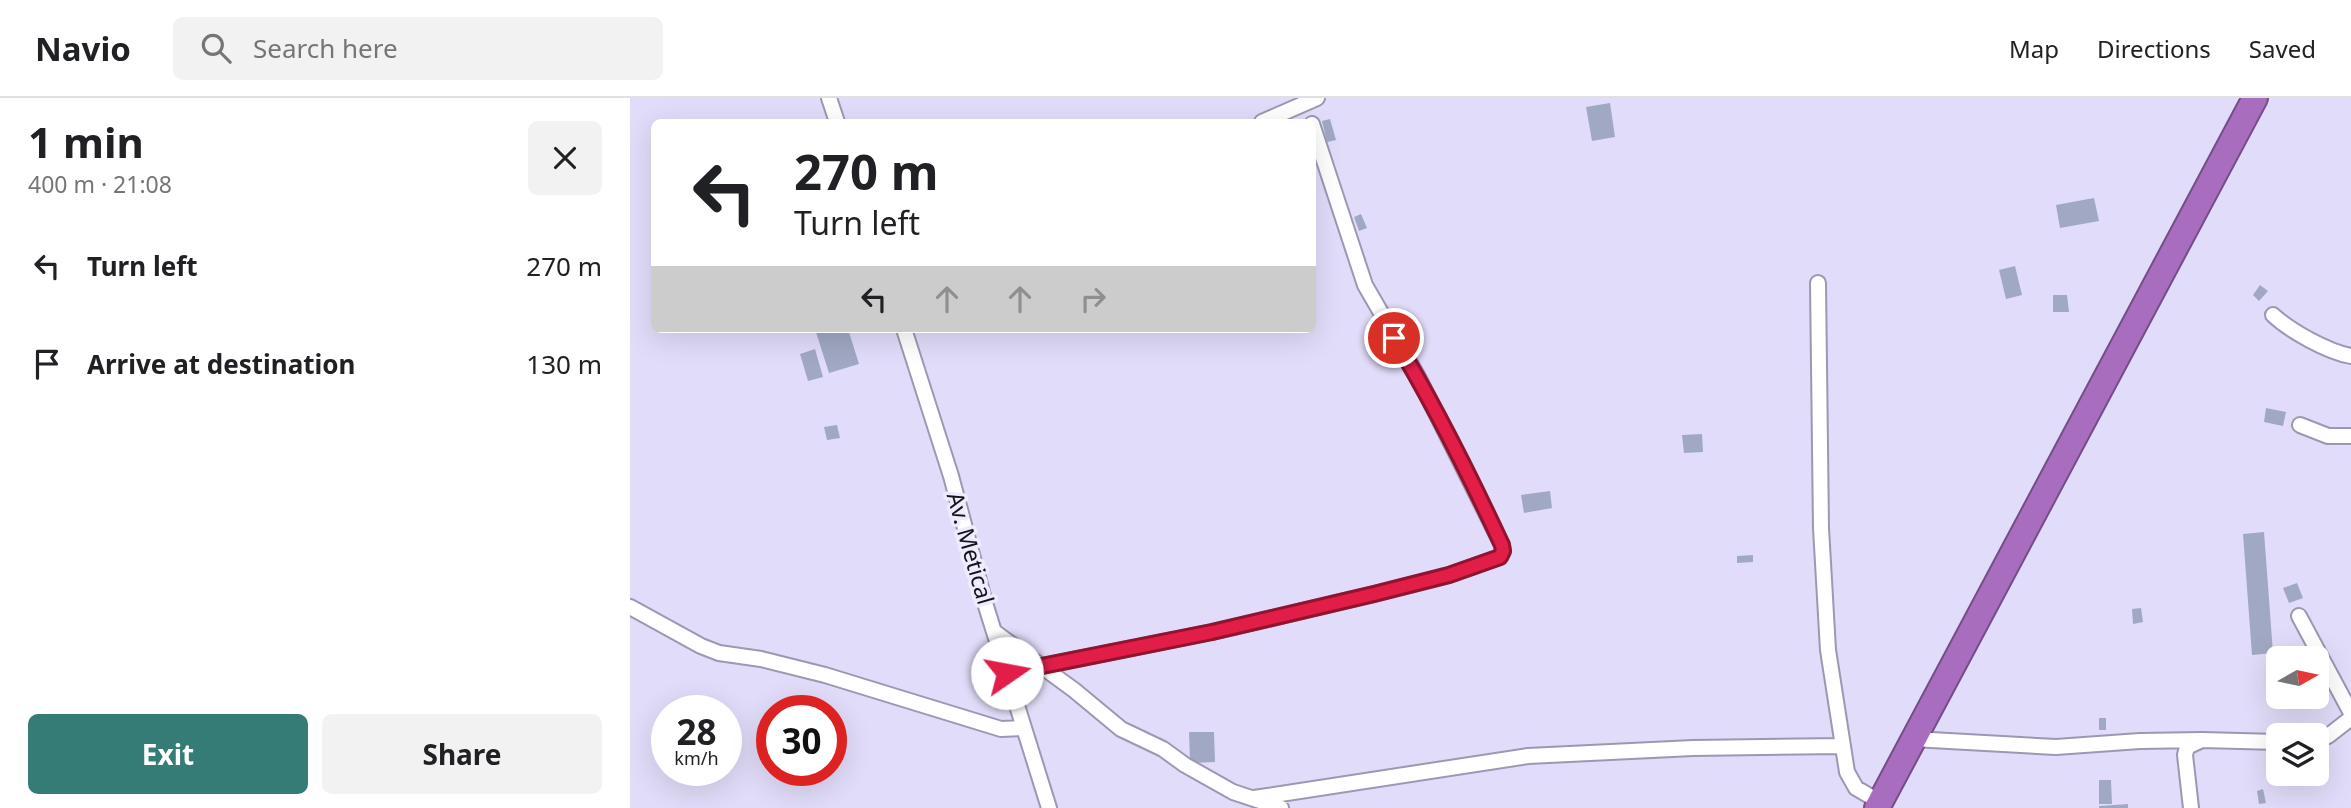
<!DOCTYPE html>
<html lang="en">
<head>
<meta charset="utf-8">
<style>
	:root { --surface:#fff; --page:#f2f2f2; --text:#202124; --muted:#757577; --line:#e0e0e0; --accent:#347c75 }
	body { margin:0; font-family:"Noto Sans",sans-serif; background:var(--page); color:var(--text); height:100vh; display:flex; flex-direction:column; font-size:26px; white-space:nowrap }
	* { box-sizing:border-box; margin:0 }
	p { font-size:23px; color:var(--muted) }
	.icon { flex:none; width:38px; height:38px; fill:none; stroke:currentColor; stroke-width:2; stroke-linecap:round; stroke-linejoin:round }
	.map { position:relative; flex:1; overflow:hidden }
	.details { display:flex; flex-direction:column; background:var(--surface); width:630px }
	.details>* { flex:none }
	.banner { position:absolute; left:21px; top:21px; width:665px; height:214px; border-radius:10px; box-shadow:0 7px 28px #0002; background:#fff; color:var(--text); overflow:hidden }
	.needle { width:46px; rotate:81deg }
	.controls { position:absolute; left:1636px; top:548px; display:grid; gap:14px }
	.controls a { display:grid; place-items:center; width:63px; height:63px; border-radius:10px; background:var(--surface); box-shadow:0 7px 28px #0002; font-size:35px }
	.speed { position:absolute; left:21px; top:597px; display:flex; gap:14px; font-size:35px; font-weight:700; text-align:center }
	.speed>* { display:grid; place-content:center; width:91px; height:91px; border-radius:50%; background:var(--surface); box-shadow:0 7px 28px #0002; line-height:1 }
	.speed small { font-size:18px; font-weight:400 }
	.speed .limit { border:10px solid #d22; background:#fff; color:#111 }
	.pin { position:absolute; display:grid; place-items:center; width:60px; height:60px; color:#fff; margin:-30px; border:4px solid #fff; border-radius:50%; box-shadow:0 2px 7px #0007 }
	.me { position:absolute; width:77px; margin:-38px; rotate:78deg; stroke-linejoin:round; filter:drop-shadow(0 0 5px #0008) }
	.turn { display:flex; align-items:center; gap:24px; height:147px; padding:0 28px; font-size:32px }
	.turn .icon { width:91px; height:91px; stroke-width:2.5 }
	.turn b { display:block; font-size:49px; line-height:60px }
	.lanes { display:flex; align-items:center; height:66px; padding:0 28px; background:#0003; justify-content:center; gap:35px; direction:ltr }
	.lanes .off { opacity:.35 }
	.round { display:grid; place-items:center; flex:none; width:74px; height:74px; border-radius:10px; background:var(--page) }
	.overview { display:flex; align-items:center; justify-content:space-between; height:119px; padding:0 28px }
	h1 { font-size:42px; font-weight:700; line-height:52px }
	.button { display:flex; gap:14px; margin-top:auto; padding:14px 28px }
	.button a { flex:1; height:80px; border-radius:10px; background:var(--accent); color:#fff; font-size:28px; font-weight:700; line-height:80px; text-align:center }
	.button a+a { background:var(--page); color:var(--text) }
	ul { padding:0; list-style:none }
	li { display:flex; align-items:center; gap:21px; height:98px; padding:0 28px }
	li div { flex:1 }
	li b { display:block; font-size:26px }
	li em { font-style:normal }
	header { display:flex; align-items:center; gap:42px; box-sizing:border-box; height:98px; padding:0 35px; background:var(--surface); border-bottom:2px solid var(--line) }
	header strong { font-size:33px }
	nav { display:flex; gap:38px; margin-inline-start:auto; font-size:24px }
	.search { width:490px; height:63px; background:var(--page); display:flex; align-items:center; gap:18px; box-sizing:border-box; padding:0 24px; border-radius:10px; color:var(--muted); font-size:26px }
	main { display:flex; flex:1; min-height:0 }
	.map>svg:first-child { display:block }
	.building { fill:#a1a8c3 }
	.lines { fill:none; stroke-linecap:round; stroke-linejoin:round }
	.street-casing { stroke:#9d97b2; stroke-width:18 }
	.highway-casing { stroke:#744d86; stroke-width:28 }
	.street { stroke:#fff; stroke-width:14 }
	.highway { stroke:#a86dbf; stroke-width:24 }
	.route-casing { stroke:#92132f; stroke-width:18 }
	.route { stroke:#e11d48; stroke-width:12 }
	.labels { text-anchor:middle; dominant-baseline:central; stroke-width:7; stroke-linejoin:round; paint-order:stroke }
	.street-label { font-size:23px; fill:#13111b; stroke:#eeebfd }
</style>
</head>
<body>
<header>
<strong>Navio</strong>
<div class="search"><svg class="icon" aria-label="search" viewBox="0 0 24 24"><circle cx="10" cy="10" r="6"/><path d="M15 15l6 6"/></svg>Search here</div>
<nav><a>Map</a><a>Directions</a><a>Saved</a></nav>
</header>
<main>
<section class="details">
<div class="overview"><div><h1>1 min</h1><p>400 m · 21:08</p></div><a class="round"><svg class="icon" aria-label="close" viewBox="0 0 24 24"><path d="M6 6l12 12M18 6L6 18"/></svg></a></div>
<ul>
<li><svg class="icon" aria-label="left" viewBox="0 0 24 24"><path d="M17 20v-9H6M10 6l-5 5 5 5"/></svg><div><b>Turn left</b></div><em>270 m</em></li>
<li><svg class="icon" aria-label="arrive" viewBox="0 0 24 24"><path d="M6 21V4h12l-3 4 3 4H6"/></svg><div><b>Arrive at destination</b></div><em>130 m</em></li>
</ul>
<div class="button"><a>Exit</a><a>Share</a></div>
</section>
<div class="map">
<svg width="1721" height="710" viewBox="0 0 1721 710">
	<rect width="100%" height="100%" fill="#e1dcf9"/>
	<path class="building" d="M980 5 985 39 962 43 956 9Z
		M700 21 706 42 697 44 692 23Z
		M1464 100 1469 123 1430 130 1426 107Z
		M731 116 737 130 729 133 724 119Z
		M1385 168 1392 197 1376 201 1369 172Z
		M1630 187 1638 193 1629 203 1623 197Z
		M1423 197H1437L1439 214H1423Z
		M185 231H218L229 266 199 275Z
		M185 251 193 279 178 283 170 256Z
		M1636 310 1656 314 1653 328 1634 324Z
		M207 327 210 340 197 342 194 329Z
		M1072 336 1073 354 1054 355 1052 337Z
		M920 393 922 410 894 415 891 397Z
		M1634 434 1643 555 1622 557 1613 436Z
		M1123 457V464L1107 465V458Z
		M1667 485 1673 500 1659 505 1653 490Z
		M1511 510 1513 524 1503 526 1502 511Z
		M1469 620H1476V632H1469Z
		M559 634H584L585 664 560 665Z
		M1469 682H1481L1482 706H1469Z
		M1633 691 1636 705 1629 706 1627 693Z
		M1498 706V710H1469V708Z"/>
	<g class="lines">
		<defs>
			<path id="street" d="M199 0 207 24
				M632 24 687 0
				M1188 185 1191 430 1198 552 1217 674 1226 690 1250 704
				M1643 217C1660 233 1698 254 1721 258
				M274 231 321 378 355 505 419 710
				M1670 327 1698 338H1721
				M0 509 71 548 89 555 131 561 195 577 371 631 394 630
				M1669 518 1721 615
				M366 535 444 592 491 631 533 651 555 667 603 694 651 710
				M377 575 582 534 744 496 819 477 870 459 873 453 872 447 788 279 735 187 682 26
				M1283 641 1426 649 1510 643 1572 642
				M1687 642 1698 638 1721 620
				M624 700 898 658 1063 650 1212 648
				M1561 710 1555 657 1557 649 1572 642 1648 644"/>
			<path id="highway" d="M1247 710 1625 0"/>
		</defs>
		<use href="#street" class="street-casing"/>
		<use href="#highway" class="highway-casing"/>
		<use href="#street" class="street"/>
		<use href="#highway" class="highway"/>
	</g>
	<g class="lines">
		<defs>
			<path id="route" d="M377 575 582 534 744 496 819 477 870 459 873 453 872 447C839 376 804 306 764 240"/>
		</defs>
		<use href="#route" class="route-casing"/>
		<use href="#route" class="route"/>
	</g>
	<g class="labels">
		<g class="street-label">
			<text transform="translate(341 450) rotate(74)">Av. Metical</text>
		</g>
	</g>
</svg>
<div class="controls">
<a><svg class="needle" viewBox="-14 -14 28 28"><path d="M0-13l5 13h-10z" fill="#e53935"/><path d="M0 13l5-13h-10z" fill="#757577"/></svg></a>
<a><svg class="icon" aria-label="layers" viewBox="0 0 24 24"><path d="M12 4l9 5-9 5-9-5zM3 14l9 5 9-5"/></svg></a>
</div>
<div class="speed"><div>28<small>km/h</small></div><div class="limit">30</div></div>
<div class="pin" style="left:764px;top:240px;background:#d93025"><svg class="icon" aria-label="arrive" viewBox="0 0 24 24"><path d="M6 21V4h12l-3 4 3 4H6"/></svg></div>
<svg class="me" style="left:377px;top:575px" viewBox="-20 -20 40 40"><circle r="19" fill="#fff"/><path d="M0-13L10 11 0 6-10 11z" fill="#e11d48"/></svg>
<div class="banner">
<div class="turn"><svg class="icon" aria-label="left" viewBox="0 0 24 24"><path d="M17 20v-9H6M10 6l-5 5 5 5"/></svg><div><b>270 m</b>Turn left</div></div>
<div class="lanes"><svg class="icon" aria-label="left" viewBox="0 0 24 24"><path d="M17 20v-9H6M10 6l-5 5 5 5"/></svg><svg class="icon off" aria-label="ahead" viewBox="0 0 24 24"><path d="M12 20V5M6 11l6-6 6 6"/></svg><svg class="icon off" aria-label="ahead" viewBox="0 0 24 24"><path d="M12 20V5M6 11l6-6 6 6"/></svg><svg class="icon off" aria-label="right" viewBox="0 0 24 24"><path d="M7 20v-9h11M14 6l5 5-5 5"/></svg></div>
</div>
</div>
</main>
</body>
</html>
